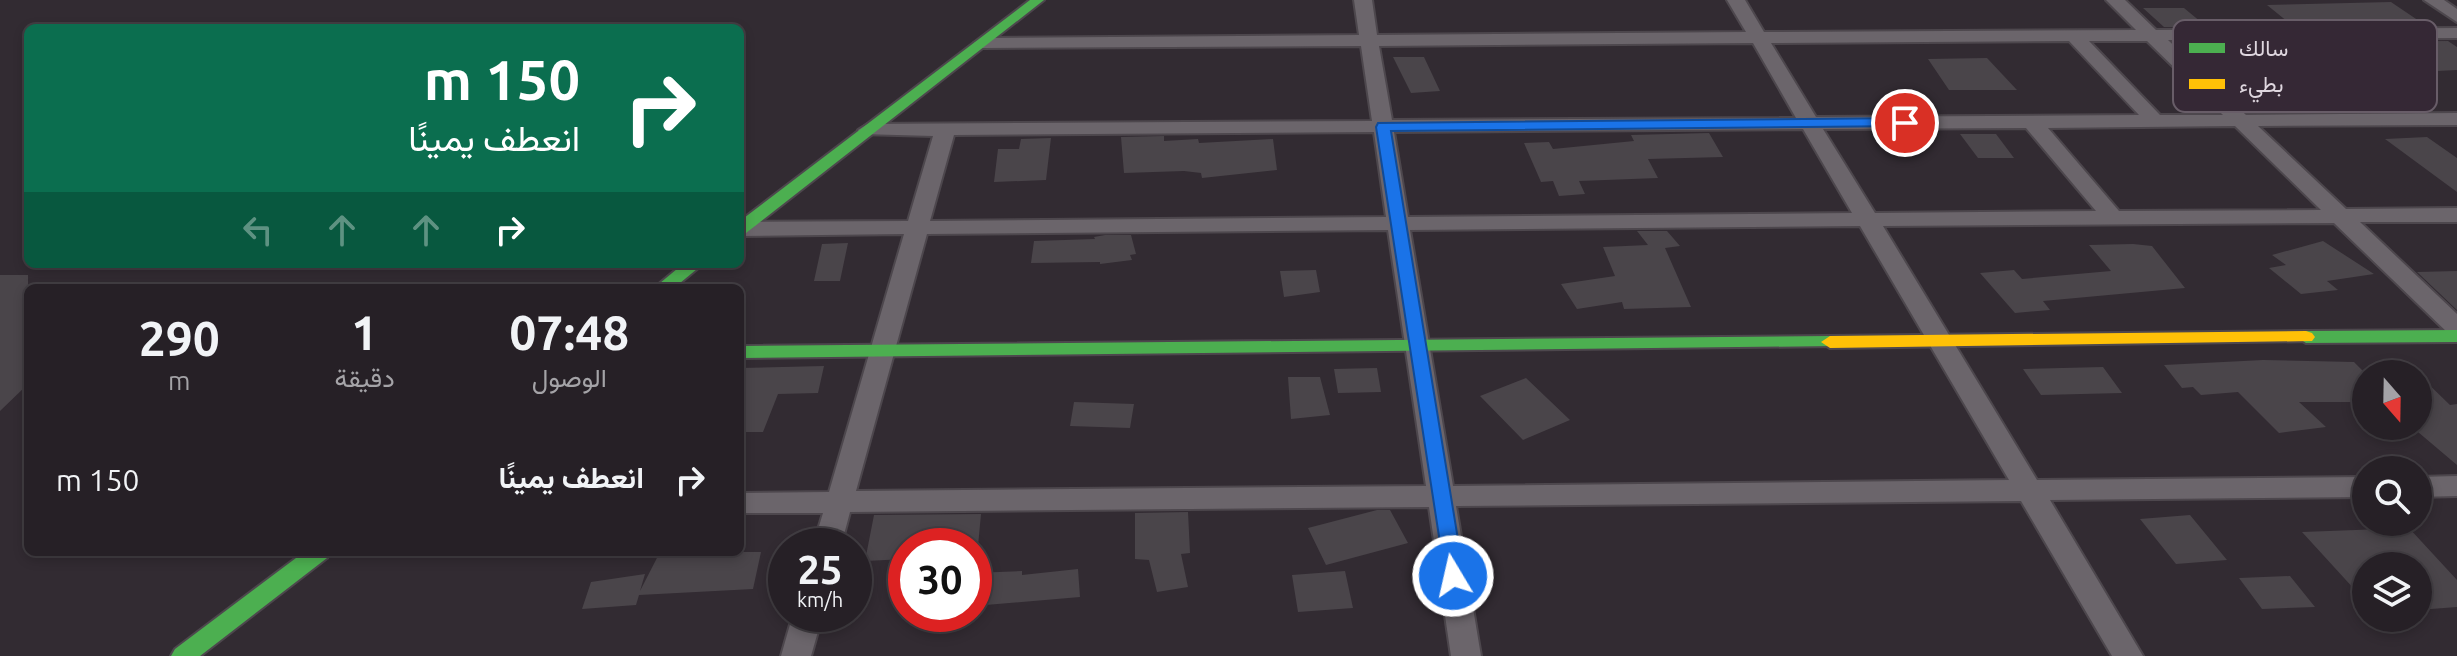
<!DOCTYPE html>
<html lang="ar">
<head>
<meta charset="utf-8">
<style>
	:root { --surface:#262026; --page:#322d32; --text:#f1f3f6; --muted:#a4a3a7; --line:#423e43 }
	body { margin:0; font-family:Ubuntu,Vazirmatn,sans-serif; background:var(--page); color:var(--text); direction:rtl; height:100vh; display:flex; flex-direction:column; font-size:30px; white-space:nowrap }
	* { box-sizing:border-box; margin:0 }
	p { font-size:26px; color:var(--muted) }
	.icon { flex:none; width:44px; height:44px; fill:none; stroke:currentColor; stroke-width:2; stroke-linecap:round; stroke-linejoin:round }
	.map { position:relative; flex:1; overflow:hidden; direction:ltr }
	.drawer { position:absolute; left:24px; top:284px; width:720px; height:272px; display:flex; flex-direction:column; background:var(--surface); border-radius:12px; box-shadow:0 4px 12px #0003,0 0 0 2px var(--line); direction:rtl }
	.drawer>* { flex:none }
	.banner { position:absolute; left:24px; top:24px; width:720px; height:244px; border-radius:12px; box-shadow:0 4px 12px #0003,0 0 0 2px var(--line); direction:rtl; background:#0b6e4f; color:#fff; overflow:hidden }
	.needle { width:52px; rotate:160deg }
	.buttons { position:absolute; left:2352px; top:360px; display:grid; gap:16px }
	.buttons a { display:grid; place-items:center; width:80px; height:80px; border-radius:50%; background:var(--surface); box-shadow:0 4px 12px #0003,0 0 0 2px var(--line); font-size:40px }
	.speed { position:absolute; left:768px; top:528px; display:flex; gap:16px; font-size:40px; font-weight:700; text-align:center }
	.speed>* { display:grid; place-content:center; width:104px; height:104px; border-radius:50%; background:var(--surface); box-shadow:0 4px 12px #0003,0 0 0 2px var(--line); line-height:1 }
	.speed small { font-size:20px; font-weight:400 }
	.speed .limit { border:12px solid #d22; background:#fff; color:#111 }
	.pin { position:absolute; display:grid; place-items:center; width:68px; height:68px; color:#fff; margin:-34px; border:4px solid #fff; border-radius:50%; box-shadow:0 2px 8px #0007 }
	.me { position:absolute; width:88px; margin:-44px; rotate:351deg; stroke-linejoin:round; filter:drop-shadow(0 0 6px #0008) }
	.turn { display:flex; align-items:center; gap:28px; height:168px; padding:0 32px; font-size:36px }
	.turn .icon { width:104px; height:104px; stroke-width:2.5 }
	.turn b { display:block; font-size:56px; line-height:68px }
	.lanes { display:flex; align-items:center; height:76px; padding:0 32px; background:#0003; justify-content:center; gap:40px; direction:ltr }
	.lanes .off { opacity:.35 }
	.eta { display:flex; justify-content:space-evenly; align-items:center; height:136px; text-align:center }
	.eta b { font-size:48px; font-weight:700; line-height:56px }
	ul { padding:0; list-style:none }
	li { display:flex; align-items:center; gap:24px; height:120px; padding:0 32px }
	li div { flex:1 }
	li b { display:block; font-size:30px }
	li em { font-style:normal }
	.map>svg:first-child { display:block }
	.building { fill:#4a454a }
	.lines { fill:none; stroke-linecap:round; stroke-linejoin:round }
	.street-casing { stroke:#4d474d; stroke-width:4 }
	.fast-casing { stroke:#4d474d; stroke-width:4 }
	.slow-casing { stroke:#4d474d; stroke-width:4 }
	.street { fill:#6b656b; fill-rule:evenodd }
	.fast { fill:#4caf50; fill-rule:evenodd }
	.slow { fill:#ffc107; fill-rule:evenodd }
	.route { fill:#1a73e8; stroke:#114b97; stroke-width:2 }
	.key { fill:#352835; stroke:#685d68; stroke-width:2 }
	.key-label { font-size:22px; fill:#dfd7df }
</style>
</head>
<body>
<div class="map">
<svg width="2457" height="656" viewBox="0 0 2457 656">
	<rect width="100%" height="100%" fill="#322b32"/>
	<path class="building" d="M2391 2 2425 25 2293 26 2267 5Z
		M2143 8H2184L2207 27H2164Z
		M2448 41 2457 47V70L2397 73 2415 86 2355 89 2324 63 2337 62 2312 42Z
		M1393 57H1424L1440 91 1411 93Z
		M1987 58 2017 90H1949L1928 59Z
		M1709 133 1723 157 1648 159 1658 178 1579 181 1585 194 1559 196 1553 181 1541 182 1524 143 1549 142 1553 149 1634 141 1631 135Z
		M1960 134H1996L2014 158H1978Z
		M1164 136V141L1198 139 1199 143 1273 139 1277 170 1202 178 1201 173 1184 171 1124 173 1121 137Z
		M2427 137 2457 158V192L2385 139Z
		M1051 138 1046 180 994 182 998 149H1019L1021 139Z
		M1637 231H1667L1680 246 1665 248 1691 307 1624 309 1622 302 1577 309 1561 284 1615 276 1603 247 1648 245Z
		M1105 235H1131L1136 254 1130 255 1132 260 1100 264V262L1031 263 1034 241 1095 239 1094 237Z
		M2323 241 2374 274 2327 281 2338 290 2301 294 2269 268 2286 265 2272 255Z
		M848 243 840 281H814L822 244Z
		M2133 244 2152 246 2185 288 2043 301 2050 310 2015 313 1980 273 2014 270 2022 279 2111 271 2089 245Z
		M1316 270 1320 292 1284 297 1280 271Z
		M2457 271V310L2417 272Z
		M0 275H28V384L0 411Z
		M2263 360 2354 362 2366 374V402H2299L2326 427 2279 433 2238 392 2201 395 2193 387 2182 388 2164 365Z
		M824 366 818 393 778 394 763 432H740V368Z
		M2103 367 2122 393 2041 395 2023 369Z
		M1377 368 1381 392 1338 393 1334 369Z
		M2418 374 2450 405 2457 404V465L2418 432Z
		M1288 377H1320L1330 415 1291 419Z
		M1526 378 1570 420 1523 440 1480 396Z
		M1074 402 1134 404 1130 428 1070 426Z
		M1377 510H1390L1408 543 1326 565 1308 528Z
		M1188 512 1190 553 1181 554 1188 587 1157 592 1149 560 1135 559V513Z
		M981 514 978 546H906V559L865 561 874 515Z
		M2190 515 2227 560 2176 564 2140 519Z
		M2409 528 2457 580V607L2418 610V566H2366V602L2302 532Z
		M660 552H761L753 589 639 595 636 605 582 609 591 582 645 574 640 591Z
		M1078 569 1080 597 974 606V573L1022 571V575Z
		M1345 571 1353 608 1298 612 1292 575Z
		M2290 576 2315 607 2262 609 2239 578Z"/>
	<g class="lines">
		<defs>
			<path id="street" d="M1354 0H1372L1377 35 1746 32 1727 0H1745L1764 32 2136 30 2106 0H2125L2156 30 2457 28V38L2168 40 2246 115 2457 113V125L2258 126 2346 209 2457 208V222H2360L2457 314V336L2449 334 2334 223 1883 226 2037 480 2366 477V497L2050 500 2143 656H2112L2021 501 1456 506 1481 656H1451L1429 507 850 512 841 546H813L823 513H740V493L829 492 904 234 740 236V222L908 221 933 136 861 134 858 130 868 124 1372 121 1361 46 983 48 974 43 983 38 1359 35ZM2069 41 2139 115 1816 117 1771 43ZM2089 41H2147L2223 115H2160ZM1753 43 1796 118 1392 120 1379 46ZM2235 126 2321 210 2119 211 2048 128ZM2026 128 2096 211 1875 213 1823 129ZM1803 129 1852 213 1408 217 1394 132ZM1374 132 1386 217 930 221 954 135ZM1860 226 2009 480 1453 486 1410 230ZM1388 230 1426 486 856 491 927 234Z
				M2424 0H2444L2457 9V22Z
				M2457 476V496L2418 497V477Z
				M793 614H823L811 656H781Z"/>
			<path id="fast" d="M1030 0H1044L746 233 740 234V221Z
				M683 264H703L674 288H654Z
				M2457 330V342L2306 343 2297 337 2306 331Z
				M1830 336 1839 342 1836 346 740 358V346Z
				M304 552H330L327 558 200 656H171L175 649Z"/>
			<path id="slow" d="M2306 331 2312 333 2315 337 2312 341 1830 348 1821 342 1830 336Z"/>
		</defs>
		<use href="#street" class="street-casing"/>
		<use href="#fast" class="fast-casing"/>
		<use href="#slow" class="slow-casing"/>
		<use href="#street" class="street"/>
		<use href="#fast" class="fast"/>
		<use href="#slow" class="slow"/>
	</g>
	<path class="route" d="M1905 118 1912 123 1910 126 1391 131 1464 576 1461 582 1453 585 1446 582 1376 127 1378 123Z"/>
	<rect x="2173" y="20" width="264" height="92" rx="12" class="key"/>
	<rect x="2189" y="43" width="36" height="10" fill="#4caf50"/>
	<rect x="2189" y="79" width="36" height="10" fill="#ffc107"/>
	<g class="key-label">
		<text x="2239" y="56">سالك</text>
		<text x="2239" y="92">بطيء</text>
	</g>
</svg>
<div class="buttons">
<a><svg class="needle" viewBox="-14 -14 28 28"><path d="M0-13l5 13h-10z" fill="#e53935"/><path d="M0 13l5-13h-10z" fill="#a4a3a7"/></svg></a>
<a><svg class="icon" aria-label="search" viewBox="0 0 24 24"><circle cx="10" cy="10" r="6"/><path d="M15 15l6 6"/></svg></a>
<a><svg class="icon" aria-label="layers" viewBox="0 0 24 24"><path d="M12 4l9 5-9 5-9-5zM3 14l9 5 9-5"/></svg></a>
</div>
<div class="speed"><div>25<small>km/h</small></div><div class="limit">30</div></div>
<div class="pin" style="left:1905px;top:123px;background:#d93025"><svg class="icon" aria-label="arrive" viewBox="0 0 24 24"><path d="M6 21V4h12l-3 4 3 4H6"/></svg></div>
<svg class="me" style="left:1453px;top:576px" viewBox="-20 -20 40 40"><circle r="17" fill="#1a73e8" stroke="#fff" stroke-width="3"/><path d="M0-11L8 9 0 5-8 9z" fill="#fff"/></svg>
<div class="banner">
<div class="turn"><svg class="icon" aria-label="right" viewBox="0 0 24 24"><path d="M7 20v-9h11M14 6l5 5-5 5"/></svg><div><b>150 m</b>انعطف يمينًا</div></div>
<div class="lanes"><svg class="icon off" aria-label="left" viewBox="0 0 24 24"><path d="M17 20v-9H6M10 6l-5 5 5 5"/></svg><svg class="icon off" aria-label="ahead" viewBox="0 0 24 24"><path d="M12 20V5M6 11l6-6 6 6"/></svg><svg class="icon off" aria-label="ahead" viewBox="0 0 24 24"><path d="M12 20V5M6 11l6-6 6 6"/></svg><svg class="icon" aria-label="right" viewBox="0 0 24 24"><path d="M7 20v-9h11M14 6l5 5-5 5"/></svg></div>
</div>
<section class="drawer">
<div class="eta">
<div><b>07:48</b><p>الوصول</p></div>
<div><b>1</b><p>دقيقة</p></div>
<div><b>290</b><p>m</p></div>
</div>
<ul>
<li><svg class="icon" aria-label="right" viewBox="0 0 24 24"><path d="M7 20v-9h11M14 6l5 5-5 5"/></svg><div><b>انعطف يمينًا</b></div><em>150 m</em></li>
</ul>
</section>
</div>
</body>
</html>
